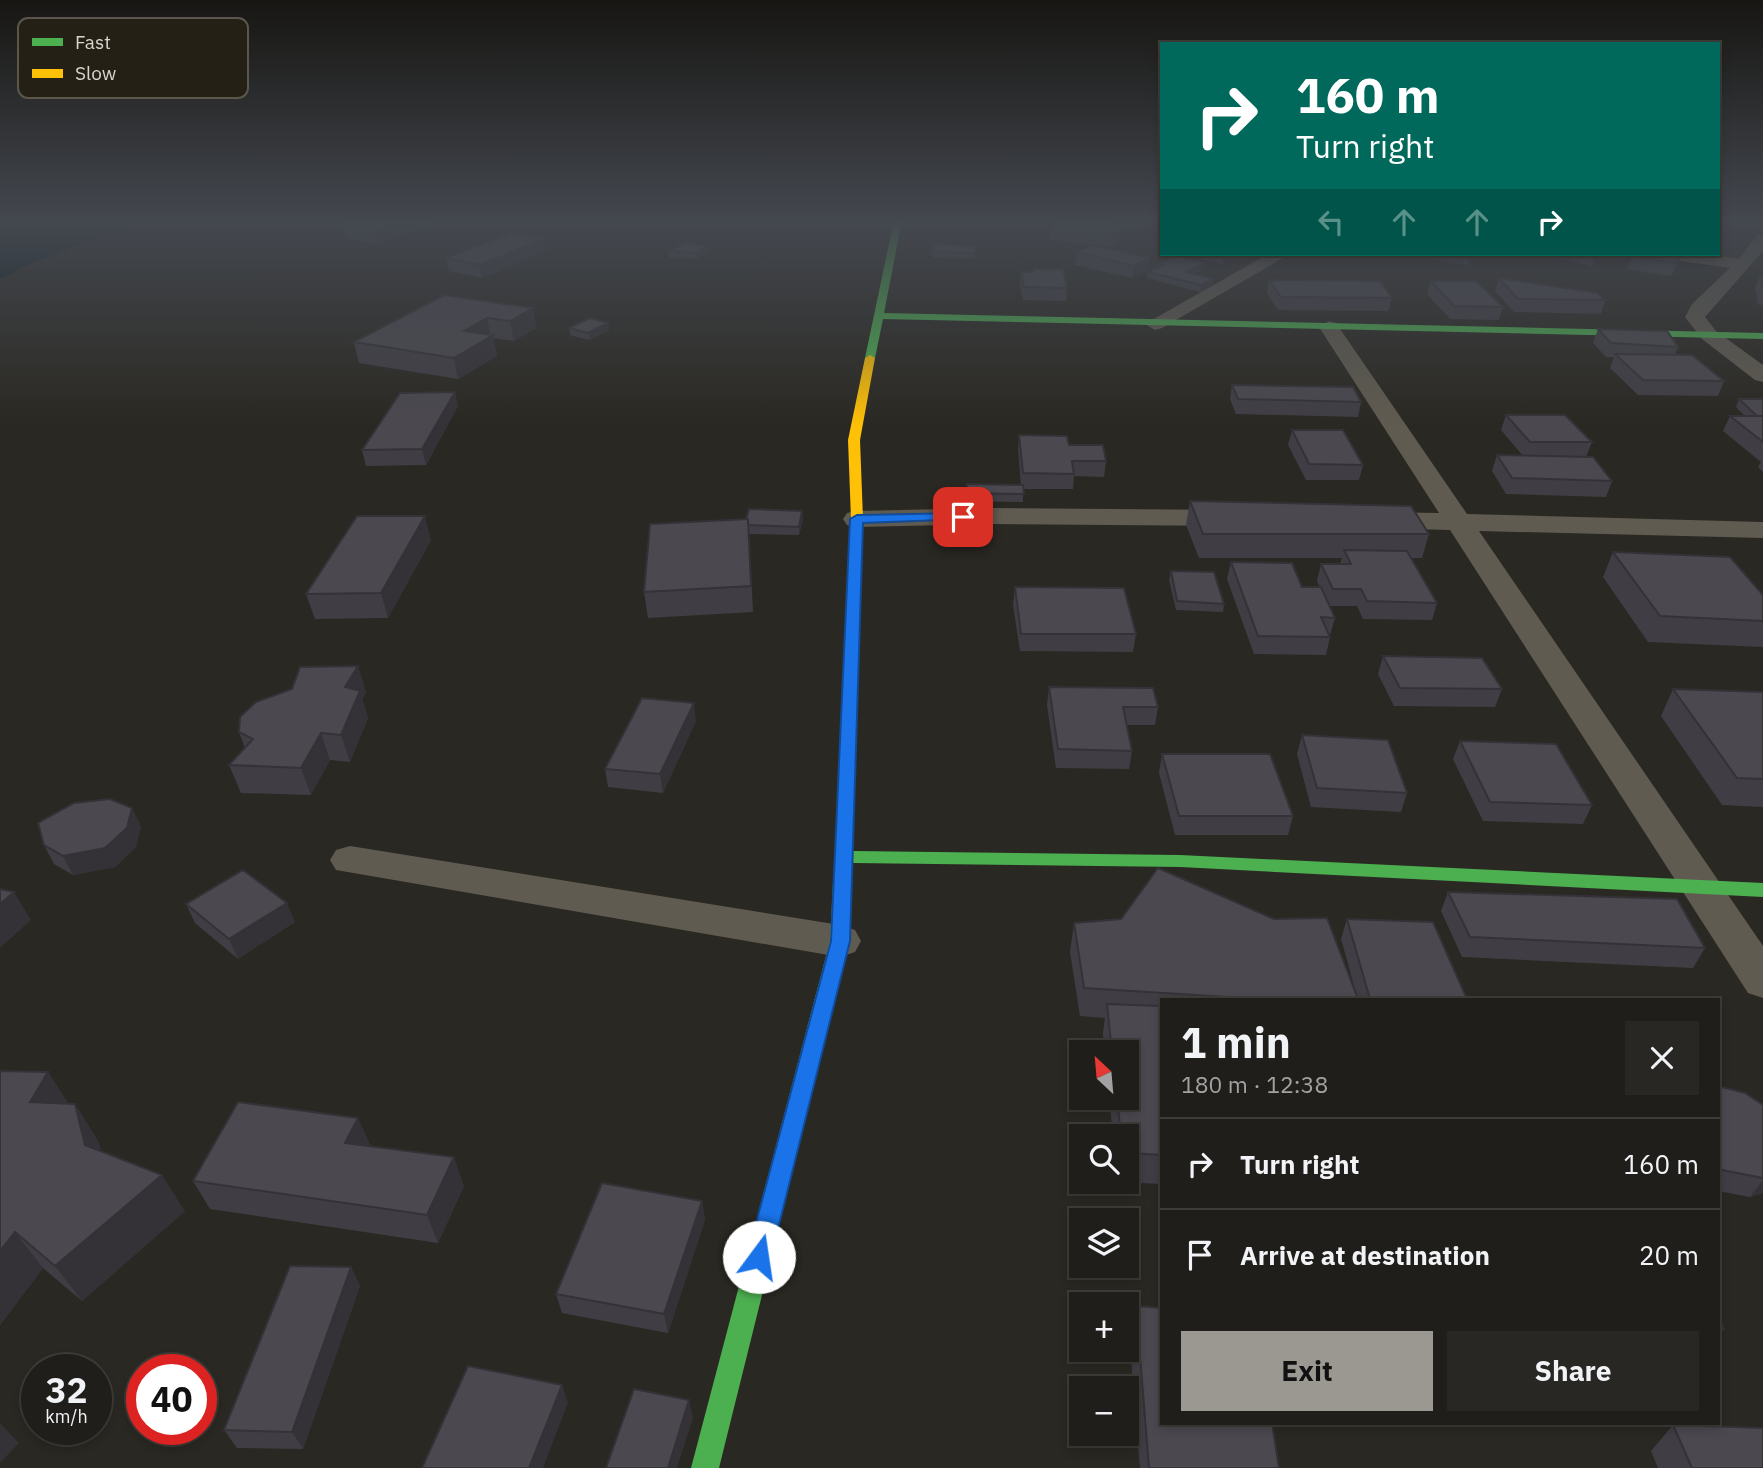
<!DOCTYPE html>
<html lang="en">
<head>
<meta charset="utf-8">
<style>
	:root { --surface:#201e1a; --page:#282723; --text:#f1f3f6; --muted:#a2a2a2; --line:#3d3c39; --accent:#9b9892 }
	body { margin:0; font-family:"IBM Plex Sans",sans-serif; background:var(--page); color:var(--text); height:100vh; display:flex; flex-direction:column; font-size:26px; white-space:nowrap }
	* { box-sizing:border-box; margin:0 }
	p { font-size:23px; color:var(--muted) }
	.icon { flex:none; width:38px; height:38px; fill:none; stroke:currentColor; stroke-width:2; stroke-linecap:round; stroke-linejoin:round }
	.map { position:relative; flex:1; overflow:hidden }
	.panel { position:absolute; left:1160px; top:998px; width:560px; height:427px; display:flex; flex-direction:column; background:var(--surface); border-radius:0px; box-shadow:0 4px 10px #0003,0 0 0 2px var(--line) }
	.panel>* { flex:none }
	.hud { position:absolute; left:1160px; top:42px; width:560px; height:214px; border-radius:0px; box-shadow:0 4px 10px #0003,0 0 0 2px var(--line); background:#00695c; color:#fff; overflow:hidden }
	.needle { width:46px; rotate:334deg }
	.tools { position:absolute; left:1069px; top:1040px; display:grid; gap:14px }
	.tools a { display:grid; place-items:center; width:70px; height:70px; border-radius:0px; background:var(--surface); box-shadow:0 4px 10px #0003,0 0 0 2px var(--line); font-size:35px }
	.speed { position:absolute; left:21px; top:1354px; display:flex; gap:14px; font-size:35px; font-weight:700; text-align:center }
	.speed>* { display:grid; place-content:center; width:91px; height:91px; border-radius:50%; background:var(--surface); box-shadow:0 4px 10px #0003,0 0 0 2px var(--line); line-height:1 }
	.speed small { font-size:18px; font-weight:400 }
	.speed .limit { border:10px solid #d22; background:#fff; color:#111 }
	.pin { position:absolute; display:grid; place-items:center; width:60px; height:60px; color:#fff; margin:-30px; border-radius:14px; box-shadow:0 4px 10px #0006 }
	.me { position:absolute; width:77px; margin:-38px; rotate:14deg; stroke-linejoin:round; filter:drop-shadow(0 0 5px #0008) }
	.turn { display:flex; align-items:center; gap:24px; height:147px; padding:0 21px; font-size:32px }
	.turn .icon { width:91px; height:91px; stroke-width:2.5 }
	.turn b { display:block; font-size:49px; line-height:60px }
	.lanes { display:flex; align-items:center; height:66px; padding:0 21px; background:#0003; justify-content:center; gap:35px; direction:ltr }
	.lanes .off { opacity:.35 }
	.round { display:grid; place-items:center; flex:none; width:74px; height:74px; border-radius:0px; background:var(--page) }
	.headline { display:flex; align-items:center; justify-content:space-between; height:119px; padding:0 21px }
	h1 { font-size:42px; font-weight:700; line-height:52px }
	.action { display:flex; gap:14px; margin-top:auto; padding:14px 21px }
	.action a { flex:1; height:80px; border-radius:0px; background:var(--accent); color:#111; font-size:28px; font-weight:700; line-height:80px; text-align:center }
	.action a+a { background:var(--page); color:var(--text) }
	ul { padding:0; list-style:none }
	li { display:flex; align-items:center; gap:21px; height:91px; padding:0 21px; border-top:2px solid var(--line) }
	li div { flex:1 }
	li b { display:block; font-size:26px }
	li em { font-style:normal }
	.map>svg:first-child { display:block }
	.water { fill:#0a1d21 }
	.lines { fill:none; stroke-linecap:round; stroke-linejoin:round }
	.street { fill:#605b50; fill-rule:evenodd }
	.fast { fill:#4caf50; fill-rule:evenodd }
	.slow { fill:#ffc107; fill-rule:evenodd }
	.wall { fill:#403e44 }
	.shaded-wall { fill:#343237 }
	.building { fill:#4b484f; stroke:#343237; stroke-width:2 }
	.route { fill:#1a73e8; stroke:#114b97; stroke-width:2 }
	.key { fill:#242015; stroke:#5a564c; stroke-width:2 }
	.key-label { font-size:19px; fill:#d8d5ce }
</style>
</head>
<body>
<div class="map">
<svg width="1763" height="1468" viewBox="0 0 1763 1468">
	<rect width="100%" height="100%" fill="#2a2822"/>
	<path class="water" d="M0 220H143L32 263 0 279Z"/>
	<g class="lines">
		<path class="street" d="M1763 234V251L1705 317 1716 331 1763 365V382L1755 380 1702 339 1685 317 1692 304 1730 268 1666 259 1657 254H1703L1739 259 1757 235Z
			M1268 254H1290L1162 328 1155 330 1145 324Z
			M1329 321 1336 323 1467 514 1763 522V538L1479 531 1763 946V998L1748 993 1450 530 1371 528 1361 526 1357 520 1361 514 1371 512 1439 513 1319 327Z
			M990 508 1235 510 1245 512 1249 518 1245 524 1235 526 990 524 857 527 847 525 843 519 847 513 857 511Z
			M350 846 840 925 855 930 861 941 855 952 840 957 336 870 330 860 336 850Z"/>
		<path class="fast" d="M894 220H902L884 313 1763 333V339L883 319 875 358 870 361 865 358Z
			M852 648 859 652 853 851 1180 855 1763 883V897L1180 867 852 863 850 941 719 1468H691L830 941 845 652Z"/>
		<path class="slow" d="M870 355 875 358 860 440 863 519 859 652 852 656 845 652 851 519 848 440 865 358Z"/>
	</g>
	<path class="wall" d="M359 220H441L377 244 346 238 343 226Z
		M1122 225 1121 237 1112 247 1095 245 1148 270 1132 278 1075 265 1077 252 1093 245 1050 240 1051 228Z
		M544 239 546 251 482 278 449 271 446 258Z
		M976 246 975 259 932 258V252Z
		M668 251 708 252 697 259 669 258Z
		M1182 254H1244L1222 264 1182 255Z
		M1433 254H1481L1467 265 1431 259Z
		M1537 254H1600L1592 266Z
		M1632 256 1678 262 1671 276 1627 269Z
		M1206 262 1205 268 1194 274 1212 286 1200 292 1147 278 1148 272 1159 267V264Z
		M1033 269 1067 288 1066 301 1023 300 1020 285 1021 272H1033Z
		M1760 275 1763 276V305L1758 304 1755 288Z
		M1499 278 1605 300 1601 314 1514 312 1495 291Z
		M1269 280 1392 298 1388 311 1278 310 1267 293Z
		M1431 281 1503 307 1499 320 1450 319 1427 294Z
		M533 308 536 328 514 341 493 338 497 356 458 379 359 363 354 342Z
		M608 323 609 330 589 340 570 335 569 328Z
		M1598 329 1678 347 1675 355 1724 381 1718 396 1638 395 1610 368 1614 357H1606L1593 343Z
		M1232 385 1361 402 1358 417 1236 414 1230 399Z
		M1739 399H1763V472L1758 467 1761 462 1723 431 1730 416H1745L1736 407Z
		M458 406 426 465 366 466 362 450Z
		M1506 415 1592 442 1586 457 1612 481 1606 497 1506 494 1492 471 1497 455 1523 456 1501 430Z
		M1292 430 1363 465 1359 480H1306L1288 445Z
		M1019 435 1069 445 1106 461 1104 477 1074 476 1073 489H1023V502L967 501V484L1021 485 1018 450Z
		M1190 501 1429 534 1422 558H1411L1437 603 1432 620 1363 619 1357 606H1330L1335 618 1330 635H1329L1330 637 1326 655 1254 654 1227 579 1231 562 1302 587H1320L1317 581 1321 564H1340L1342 558H1199L1186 525Z
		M802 511 803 519 799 535 749 534 753 612 648 618 644 592 746 519Z
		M431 540 388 618 315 619 306 594Z
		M1613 552 1763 595V647L1648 642 1603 577Z
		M1171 571 1224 604 1223 612 1176 610 1169 580Z
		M1015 587 1136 634 1133 652 1020 651 1013 605Z
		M1383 656 1502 689 1495 707 1394 706 1378 674Z
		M358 666 366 693 362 699 368 718 350 762 330 760 311 795 241 793 229 765 245 748 239 732Z
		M1049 687 1158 707 1155 725H1127L1132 751 1129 769 1056 768 1047 705Z
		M1673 689 1763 692V807L1722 805 1661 716Z
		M696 721 663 793 608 787 605 769Z
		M1302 735 1407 793 1401 812 1311 807 1297 754Z
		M1460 741 1592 805 1583 824 1483 821 1453 759Z
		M1162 754 1293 816 1288 835H1175L1159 773Z
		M141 826 136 847 115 867 73 875 54 864 44 845Z
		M1448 892 1705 948 1693 968 1462 957 1441 911Z
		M186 904 295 922 238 959 195 923Z
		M1347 919 1467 999H1162V1184L1117 1182 1127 1181V1136H1113L1109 1097H1127V1052H1104L1103 1033 1105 1018 1080 1016 1070 952 1074 923 1356 993 1341 939Z
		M0 1071 48 1072 68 1104H75L98 1141 101 1151 185 1211 82 1301 43 1268 0 1325Z
		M1718 1086 1763 1105V1193L1750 1197 1718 1191Z
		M193 1181 464 1186 438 1243 210 1209Z
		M702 1201 705 1220 668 1333 562 1313 556 1294Z
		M351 1267 360 1286 303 1449 237 1448 224 1430Z
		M1136 1306 1279 1468H1140L1129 1334Z
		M1718 1318 1724 1329 1718 1335Z
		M1673 1425 1763 1468H1658L1651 1451Z"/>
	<path class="shaded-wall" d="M406 220H441L377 244 374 232Z
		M1122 225 1121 237 1112 247 1113 235Z
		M544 239 546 251 482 278 480 265Z
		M708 246V252L697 259V253Z
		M1224 254H1244L1222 264Z
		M1470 254H1481L1467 265Z
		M1596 254H1600L1592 266Z
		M1150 258 1148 270 1132 278 1134 266Z
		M1206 262 1205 268 1185 279 1186 272Z
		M1213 279 1212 286 1200 292 1201 285Z
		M533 308 536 328 514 341 510 321Z
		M487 318 491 337 493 335 497 356 458 379 454 358 464 331Z
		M608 323 609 330 589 340 588 333Z
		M455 392 458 406 426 465 422 449Z
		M802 511 803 519 799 535V527Z
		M425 516 431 540 388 618 381 593Z
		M358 666 366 693 362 699 368 718 350 762 341 735 345 687Z
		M694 703 696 721 663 793 660 774Z
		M321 733 330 760 311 795 301 768Z
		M132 808 141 826 136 847 115 867 73 875 63 856Z
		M14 892 31 920 0 948V904Z
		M287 903 295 922 238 959 229 939Z
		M48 1072 72 1109 30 1102Z
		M75 1104 98 1141 109 1182 85 1145Z
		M358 1118 371 1146 345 1143Z
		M454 1157 464 1186 438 1243 427 1215Z
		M162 1175 185 1211 82 1301 55 1266Z
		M1763 1180V1193L1750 1197Z
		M702 1201 705 1220 668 1333 664 1314Z
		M15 1232 43 1268 0 1325V1251Z
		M351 1267 360 1286 303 1449 292 1432Z
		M562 1385 568 1403 543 1468H529Z
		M689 1400 693 1418 677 1468H668Z
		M0 1423 19 1443 0 1463Z"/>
	<path class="building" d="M359 220H406L374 232 343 226Z
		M1059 220H1083L1122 225 1113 235 1051 228Z
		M512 233 544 239 480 265 446 258Z
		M685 243 708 246 697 253 668 251Z
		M933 244 976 246V253L932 252Z
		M1093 245 1150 258 1134 266 1077 252Z
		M1633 254H1681L1676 263 1632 256Z
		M1175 255 1206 262 1186 272 1213 279 1201 285 1148 272 1163 265 1159 264Z
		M1033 269H1063L1067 288 1024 287 1021 272H1033Z
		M1760 275 1763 276V288Z
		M1499 278 1597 293 1605 300 1518 299Z
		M1269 280 1380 281 1392 298 1281 297Z
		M1431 281H1476L1503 307 1454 306Z
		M444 295 533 308 510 321 487 318 464 331 493 335 454 358 354 342Z
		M590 318 608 323 588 333 569 328Z
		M1598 329 1667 331 1678 347 1611 343Z
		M1615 354 1692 355 1724 381 1643 380Z
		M1232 385 1353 387 1361 402 1238 399Z
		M455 392 422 449 362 450 400 393Z
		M1739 399H1763V416H1757Z
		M1506 415H1565L1592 442H1530Z
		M1730 416H1763V442Z
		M1292 430H1343L1363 465 1309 464Z
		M1019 435 1067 436 1069 445H1103L1106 461H1072L1074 474 1023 473Z
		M1497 455 1593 457 1612 481 1512 478Z
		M967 484 1023 485 1024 494 967 493Z
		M1190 501 1411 506 1429 534H1203Z
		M749 509 802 511 799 527 748 525V519H746Z
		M357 516H425L381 593 306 594Z
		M748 519 751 586 644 592 650 524Z
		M1344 550 1407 551 1437 603 1367 601 1361 589H1333L1321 564H1351Z
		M1613 552 1730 557 1763 595V621L1660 616Z
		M1231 562 1292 563 1302 587H1321L1335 618 1321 617 1330 637 1258 636Z
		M1171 571 1214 572 1224 604 1177 601Z
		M1015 587 1124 588 1136 634H1021Z
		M1383 656 1482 658 1502 689 1400 688Z
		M358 666 345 687 360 691 341 735 321 733 301 768 229 765 253 739 239 732 240 717 256 702 292 689 300 667Z
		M1049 687 1153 688 1158 707H1123L1132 751 1058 749Z
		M1673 689 1763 692V779L1737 778Z
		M642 698 694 703 660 774 605 769Z
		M1302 735 1388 740 1407 793 1317 788Z
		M1460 741 1556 744 1592 805 1490 802Z
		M1162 754H1270L1293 816H1179Z
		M110 799 132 808 127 828 105 848 63 856 44 845 38 823 74 803Z
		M1158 868 1274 919 1327 918 1358 999H1259L1084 988 1074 923 1121 919Z
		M243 870 287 903 229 939 186 904Z
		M0 889 14 892 0 904Z
		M1448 892 1677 899 1705 948 1470 937Z
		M1347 919 1433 922 1467 999H1370Z
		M1107 1004 1162 1006V1155L1127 1153V1136H1121L1117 1097H1127V1052H1112Z
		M0 1071 48 1072 30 1102 75 1104 85 1145 162 1175 55 1266 15 1232 0 1251Z
		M1718 1086 1745 1093 1763 1105V1178L1722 1170 1718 1168Z
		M238 1102 358 1118 345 1143 454 1157 427 1215 193 1181Z
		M602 1183 702 1201 664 1314 556 1294Z
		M290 1266 351 1267 292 1432 224 1430Z
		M1136 1306 1162 1308V1423H1272L1279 1468H1149Z
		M1718 1318 1724 1329H1718Z
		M468 1366 562 1385 529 1468H422Z
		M634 1389 689 1400 668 1468H606Z
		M1673 1425 1763 1428V1468H1692Z"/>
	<linearGradient id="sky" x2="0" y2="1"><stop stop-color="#171613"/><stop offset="0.52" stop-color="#44484f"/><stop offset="1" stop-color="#44484f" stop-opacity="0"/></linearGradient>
	<rect width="1763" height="426" fill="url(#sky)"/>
	<path class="route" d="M963 513 968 514V519L863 523 850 941 771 1257 768 1265 759 1269 751 1265 747 1257 831 941 850 519 857 515Z"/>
	<rect x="18" y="18" width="230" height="80" rx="10" class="key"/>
	<rect x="32" y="38" width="31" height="8" fill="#4caf50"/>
	<rect x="32" y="69" width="31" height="9" fill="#ffc107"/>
	<g class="key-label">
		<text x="75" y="49">Fast</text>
		<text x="75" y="80">Slow</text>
	</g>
</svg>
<div class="tools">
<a><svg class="needle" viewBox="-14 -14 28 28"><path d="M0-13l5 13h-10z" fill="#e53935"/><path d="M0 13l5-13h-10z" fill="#a2a2a2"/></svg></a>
<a><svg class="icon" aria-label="search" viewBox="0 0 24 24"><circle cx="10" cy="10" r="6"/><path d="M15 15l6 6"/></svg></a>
<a><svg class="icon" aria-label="layers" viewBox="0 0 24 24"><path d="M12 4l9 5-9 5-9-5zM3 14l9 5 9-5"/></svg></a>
<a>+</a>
<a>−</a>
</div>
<div class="speed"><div>32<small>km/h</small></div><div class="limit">40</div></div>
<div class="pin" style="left:963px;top:517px;background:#d93025"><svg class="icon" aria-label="arrive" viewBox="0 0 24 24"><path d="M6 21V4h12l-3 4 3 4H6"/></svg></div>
<svg class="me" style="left:759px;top:1257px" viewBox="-20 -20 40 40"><circle r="19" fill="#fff"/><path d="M0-13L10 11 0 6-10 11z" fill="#1a73e8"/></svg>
<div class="hud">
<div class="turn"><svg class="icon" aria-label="right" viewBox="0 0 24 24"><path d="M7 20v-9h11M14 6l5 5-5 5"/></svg><div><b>160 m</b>Turn right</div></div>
<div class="lanes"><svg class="icon off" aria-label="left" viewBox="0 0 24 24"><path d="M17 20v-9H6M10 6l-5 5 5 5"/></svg><svg class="icon off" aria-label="ahead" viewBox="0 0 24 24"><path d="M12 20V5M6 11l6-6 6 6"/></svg><svg class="icon off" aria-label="ahead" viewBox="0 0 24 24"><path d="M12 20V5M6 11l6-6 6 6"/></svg><svg class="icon" aria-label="right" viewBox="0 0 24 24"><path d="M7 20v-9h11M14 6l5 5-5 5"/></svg></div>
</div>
<section class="panel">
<div class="headline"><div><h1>1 min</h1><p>180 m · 12:38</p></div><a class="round"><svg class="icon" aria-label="close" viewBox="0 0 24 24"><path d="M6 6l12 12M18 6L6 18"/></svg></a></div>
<ul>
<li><svg class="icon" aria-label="right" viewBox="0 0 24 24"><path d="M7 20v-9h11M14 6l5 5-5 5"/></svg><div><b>Turn right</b></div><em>160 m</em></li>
<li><svg class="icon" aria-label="arrive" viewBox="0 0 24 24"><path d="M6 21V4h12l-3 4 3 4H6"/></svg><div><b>Arrive at destination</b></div><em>20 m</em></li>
</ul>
<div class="action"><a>Exit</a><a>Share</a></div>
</section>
</div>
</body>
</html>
